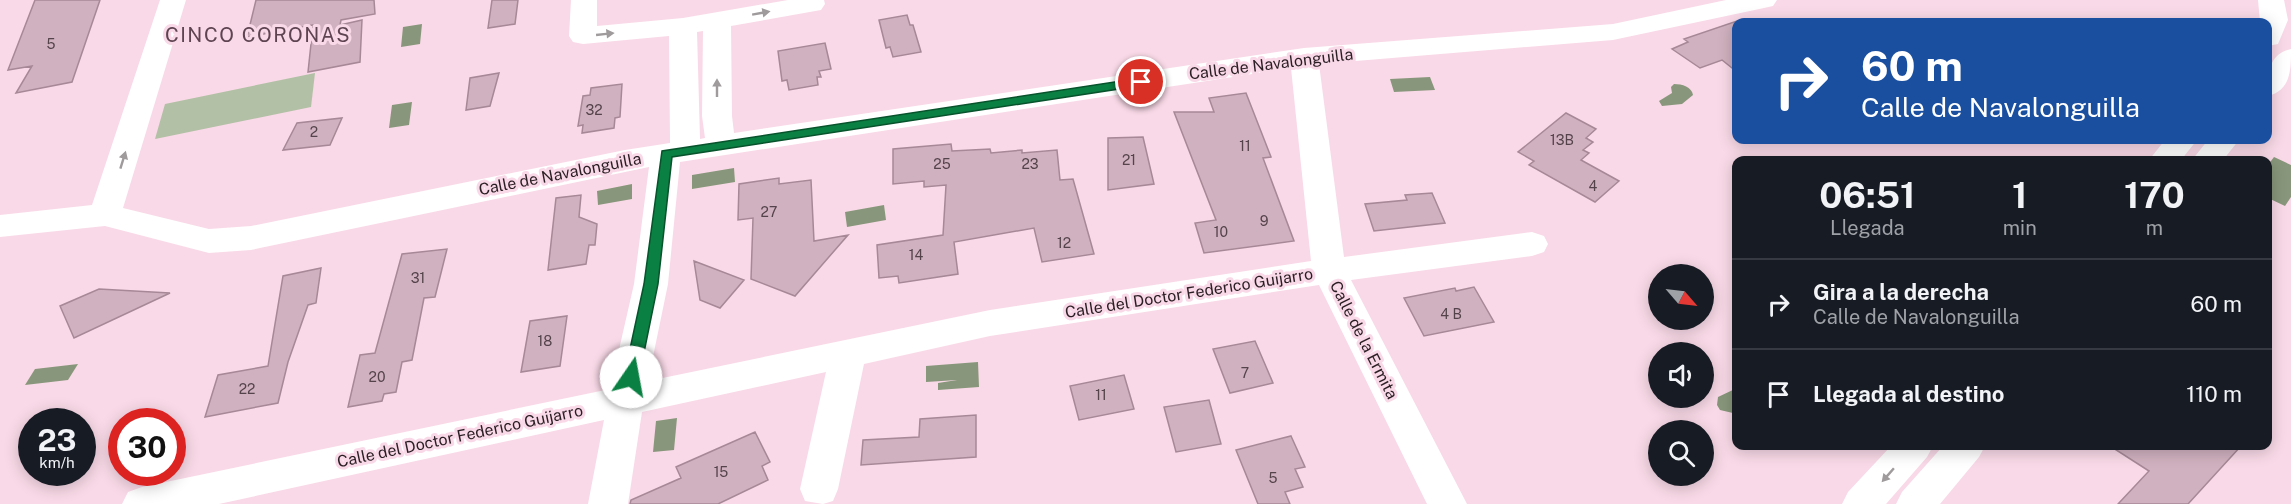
<!DOCTYPE html>
<html lang="es">
<head>
<meta charset="utf-8">
<style>
	:root { --surface:#171b24; --page:#20242c; --text:#f1f3f6; --muted:#9ea1a6; --line:#363941 }
	body { margin:0; font-family:"Public Sans",sans-serif; background:var(--page); color:var(--text); height:100vh; display:flex; flex-direction:column; font-size:22px; white-space:nowrap }
	* { box-sizing:border-box; margin:0 }
	p { font-size:20px; color:var(--muted) }
	.icon { flex:none; width:33px; height:33px; fill:none; stroke:currentColor; stroke-width:2; stroke-linecap:round; stroke-linejoin:round }
	.map { position:relative; flex:1; overflow:hidden }
	.details { position:absolute; left:1732px; top:156px; width:540px; height:294px; display:flex; flex-direction:column; background:var(--surface); border-radius:12px; box-shadow:0 3px 15px #0003 }
	.details>* { flex:none }
	.top-card { position:absolute; left:1732px; top:18px; width:540px; height:126px; border-radius:12px; box-shadow:0 3px 15px #0003; background:#1a4fa0; color:#fff; overflow:hidden }
	.needle { width:39px; rotate:118deg }
	.buttons { position:absolute; left:1648px; top:264px; display:grid; gap:12px }
	.buttons a { display:grid; place-items:center; width:66px; height:66px; border-radius:50%; background:var(--surface); box-shadow:0 3px 15px #0003; font-size:30px }
	.speed { position:absolute; left:18px; top:408px; display:flex; gap:12px; font-size:30px; font-weight:700; text-align:center }
	.speed>* { display:grid; place-content:center; width:78px; height:78px; border-radius:50%; background:var(--surface); box-shadow:0 3px 15px #0003; line-height:1 }
	.speed small { font-size:15px; font-weight:400 }
	.speed .limit { border:9px solid #d22; background:#fff; color:#111 }
	.pin { position:absolute; display:grid; place-items:center; width:51px; height:51px; color:#fff; margin:-26px; border:3px solid #fff; border-radius:50%; box-shadow:0 2px 6px #0007 }
	.me { position:absolute; width:66px; margin:-33px; rotate:12deg; stroke-linejoin:round; filter:drop-shadow(0 0 4px #0008) }
	.turn { display:flex; align-items:center; gap:21px; height:126px; padding:0 30px; font-size:27px }
	.turn .icon { width:78px; height:78px; stroke-width:2.5 }
	.turn b { display:block; font-size:42px; line-height:51px }
	.eta { display:flex; justify-content:space-evenly; align-items:center; height:102px; text-align:center }
	.eta b { font-size:36px; font-weight:700; line-height:42px }
	ul { padding:0; list-style:none }
	li { display:flex; align-items:center; gap:18px; height:90px; padding:0 30px; border-top:2px solid var(--line) }
	li div { flex:1 }
	li b { display:block; font-size:22px }
	li em { font-style:normal }
	.map>svg:first-child { display:block }
	.green { fill:#b2c0a5 }
	.water { fill:#88977b }
	.building { fill:#d0b1bf; stroke:#a68896; stroke-width:1.5 }
	.lines { fill:none; stroke-linecap:round; stroke-linejoin:round }
	.street { fill:#fff; fill-rule:evenodd }
	.highway { fill:#fff; fill-rule:evenodd }
	.oneway { fill:#9f9a9c }
	.route { fill:#0b8043; stroke:#07532c; stroke-width:1.5 }
	.labels { text-anchor:middle; dominant-baseline:central; stroke-width:6; stroke-linejoin:round; paint-order:stroke }
	.number-label { font-size:14px; fill:#54434b }
	.street-label { font-size:16px; fill:#2a1e24; stroke:#f9d9e7 }
	.quarter-label { font-size:20px; letter-spacing:1.5px; fill:#5e4451; stroke:#f9d9e7 }
</style>
</head>
<body>
<div class="map">
<svg width="2291" height="504" viewBox="0 0 2291 504">
	<rect width="100%" height="100%" fill="#f9d9e7"/>
	<path class="green" d="M315 73 311 107 155 139 165 104Z"/>
	<path class="water" d="M422 24 420 44 401 47 403 27Z
		M1430 77 1435 90 1394 92 1390 79Z
		M1674 84C1682 84 1692 87 1693 95L1682 104 1662 106 1659 101 1672 93 1671 87Z
		M412 102 409 125 389 128 392 105Z
		M2274 157 2291 165V197L2285 206 2268 198V165Z
		M734 168 735 182 692 189V175Z
		M632 184V199L598 205 597 191Z
		M884 205 886 220 847 227 845 212Z
		M978 362 979 387 938 390V383L957 380 926 382V366Z
		M78 364 68 380 25 385 35 369Z
		M1737 388V414L1720 410 1717 405 1718 397Z
		M677 418 674 450 653 452 656 421Z"/>
	<path class="building" d="M35 0H100L72 82 16 93 32 66 8 70Z
		M256 0H374L375 14 341 20 340 25 362 20 360 62 308 72 313 25 247 37Z
		M492 0H518L515 24 488 28Z
		M907 15 910 25H913L921 52 893 57 890 47 886 48 879 20Z
		M1737 21V72L1722 60 1700 68 1672 49 1688 42 1684 39Z
		M825 43 831 69 819 71 821 77H817L818 85 789 90 787 80 782 81 778 51Z
		M499 73 490 106 466 110 470 78Z
		M622 84 620 117 615 118 614 128 582 133 583 125 578 126 583 96 590 95 591 88Z
		M1246 93 1271 157 1263 158 1294 241 1204 253 1195 223 1216 220 1174 112H1214L1209 98Z
		M1566 113 1596 129 1586 138 1593 142 1583 150 1589 153 1581 160 1619 181 1595 202 1529 165 1534 161 1518 152Z
		M342 118 330 145 283 150 297 123Z
		M1143 137 1154 184 1108 190V138Z
		M951 144 952 151 990 149 991 153 1022 150V153L1057 150 1060 180 1073 179 1094 254 1042 262 1034 228 954 242 958 274 899 283 898 276 879 278 877 245 943 235 946 185 924 187V181L893 184V149Z
		M779 178V184L811 180 814 241 848 235 795 296 751 279 753 218 738 220 739 184Z
		M1432 193 1445 223 1374 231 1365 204 1407 200 1405 195Z
		M581 195 579 217 597 224 595 245H589L586 264 548 270 556 198Z
		M447 249 435 297 424 298 412 360 402 362 396 392 384 394 382 401 348 407 360 355 375 353 402 254Z
		M694 261 744 280 720 308 700 300Z
		M321 268 316 303 308 305 288 362 278 403 205 417 218 375 268 366 283 276Z
		M1474 287 1494 322 1424 336 1404 298 1455 288 1456 291Z
		M99 289 170 293 74 338 60 306Z
		M567 316 560 366 521 372 530 321Z
		M1255 341 1273 383 1230 393 1213 349Z
		M1124 375 1134 409 1079 420 1070 386Z
		M1209 400 1221 444 1176 452 1164 407Z
		M976 415V457L861 465 863 440 919 437 920 419Z
		M755 432 770 462 762 466 768 480 718 504H630L631 500 681 478 676 467Z
		M1291 436 1305 467 1295 469 1303 487 1285 492 1290 504H1258L1236 450Z
		M2110 446H2241L2188 504H2118L2149 471Z"/>
	<g class="lines">
		<path class="street" d="M160 0H186L123 208 209 229 251 226 625 150 670 143 669 36 583 44 573 42 569 36 571 0H597V26L683 18 788 0H824L825 4 821 10 731 26 732 116 734 133 1304 48 1613 24 1726 0H1777L1773 6 1764 8 1613 40 1319 64 1344 257 1532 232 1544 236 1548 244 1544 252 1532 256 1351 280 1467 504H1427L1319 285 990 336 864 364 838 489 833 501 823 504 805 501 800 489 826 372 642 412 628 504H588L604 420 219 504H122L128 492 142 487 610 389 634 284 649 167 251 250 209 253 105 226 0 237V215L92 205ZM703 31 702 116 705 138 700 139 697 32ZM1291 68 1311 261 990 310 648 381 668 284 680 162Z"/>
		<path class="highway" d="M2258 0H2284L2288 20 2278 44 2268 46V22H2260Z
			M2291 49C2291 70 2291 90 2268 96 2268 75 2267 55 2291 49Z
			M2165 140H2197L2181 160H2149Z
			M2208 140H2239L2223 160H2192Z
			M1891 446H1933L1927 457 1886 504H1842L1848 492Z
			M1943 446H1985L1979 457 1940 504H1896L1902 492Z"/>
	</g>
	<defs><path id="oneway-solid" d="M-6-.8H1V-3.2L6.5 0L1 3.2V.8H-6Z" transform="scale(1.5)"/></defs>
	<g class="oneway">
		<use href="#oneway-solid" transform="translate(761 13) rotate(-10)"/>
		<use href="#oneway-solid" transform="translate(605 34) rotate(-6)"/>
		<use href="#oneway-solid" transform="translate(717 88) rotate(-90)"/>
		<use href="#oneway-solid" transform="translate(123 160) rotate(-73)"/>
		<use href="#oneway-solid" transform="translate(1888 475) rotate(131)"/>
	</g>
	<path class="route" d="M1141 78 1145 79V85L672 157 658 284 639 377 636 381H626L624 377 644 284 662 151Z"/>
	<g class="labels">
		<g class="number-label">
			<text x="51" y="44">5</text>
			<text x="594" y="110">32</text>
			<text x="314" y="132">2</text>
			<text x="1562" y="140">13B</text>
			<text x="1245" y="146">11</text>
			<text x="1129" y="160">21</text>
			<text x="942" y="164">25</text>
			<text x="1030" y="164">23</text>
			<text x="1593" y="186">4</text>
			<text x="769" y="212">27</text>
			<text x="1264" y="221">9</text>
			<text x="1221" y="232">10</text>
			<text x="1064" y="243">12</text>
			<text x="916" y="255">14</text>
			<text x="418" y="278">31</text>
			<text x="1451" y="314">4 B</text>
			<text x="545" y="341">18</text>
			<text x="1245" y="373">7</text>
			<text x="377" y="377">20</text>
			<text x="247" y="389">22</text>
			<text x="1101" y="395">11</text>
			<text x="721" y="472">15</text>
			<text x="1273" y="478">5</text>
		</g>
		<g class="street-label">
			<text transform="translate(1271 64) rotate(-7)">Calle de Navalonguilla</text>
			<text transform="translate(560 174) rotate(-11)">Calle de Navalonguilla</text>
			<text transform="translate(1189 293) rotate(-9)">Calle del Doctor Federico Guijarro</text>
			<text transform="translate(1364 340) rotate(63)">Calle de la Ermita</text>
			<text transform="translate(460 436) rotate(-12)">Calle del Doctor Federico Guijarro</text>
		</g>
		<g class="quarter-label">
			<text x="258" y="35">CINCO CORONAS</text>
		</g>
	</g>
</svg>
<div class="buttons">
<a><svg class="needle" viewBox="-14 -14 28 28"><path d="M0-13l5 13h-10z" fill="#e53935"/><path d="M0 13l5-13h-10z" fill="#9ea1a6"/></svg></a>
<a><svg class="icon" aria-label="sound" viewBox="0 0 24 24"><path d="M4 9h4l5-4v14l-5-4H4zM17 9q2 3 0 6"/></svg></a>
<a><svg class="icon" aria-label="search" viewBox="0 0 24 24"><circle cx="10" cy="10" r="6"/><path d="M15 15l6 6"/></svg></a>
</div>
<div class="speed"><div>23<small>km/h</small></div><div class="limit">30</div></div>
<div class="pin" style="left:1141px;top:82px;background:#d93025"><svg class="icon" aria-label="arrive" viewBox="0 0 24 24"><path d="M6 21V4h12l-3 4 3 4H6"/></svg></div>
<svg class="me" style="left:631px;top:377px" viewBox="-20 -20 40 40"><circle r="19" fill="#fff"/><path d="M0-13L10 11 0 6-10 11z" fill="#0b8043"/></svg>
<div class="top-card">
<div class="turn"><svg class="icon" aria-label="right" viewBox="0 0 24 24"><path d="M7 20v-9h11M14 6l5 5-5 5"/></svg><div><b>60 m</b>Calle de Navalonguilla</div></div>
</div>
<section class="details">
<div class="eta">
<div><b>06:51</b><p>Llegada</p></div>
<div><b>1</b><p>min</p></div>
<div><b>170</b><p>m</p></div>
</div>
<ul>
<li><svg class="icon" aria-label="right" viewBox="0 0 24 24"><path d="M7 20v-9h11M14 6l5 5-5 5"/></svg><div><b>Gira a la derecha</b><p>Calle de Navalonguilla</p></div><em>60 m</em></li>
<li><svg class="icon" aria-label="arrive" viewBox="0 0 24 24"><path d="M6 21V4h12l-3 4 3 4H6"/></svg><div><b>Llegada al destino</b></div><em>110 m</em></li>
</ul>
</section>
</div>
</body>
</html>
